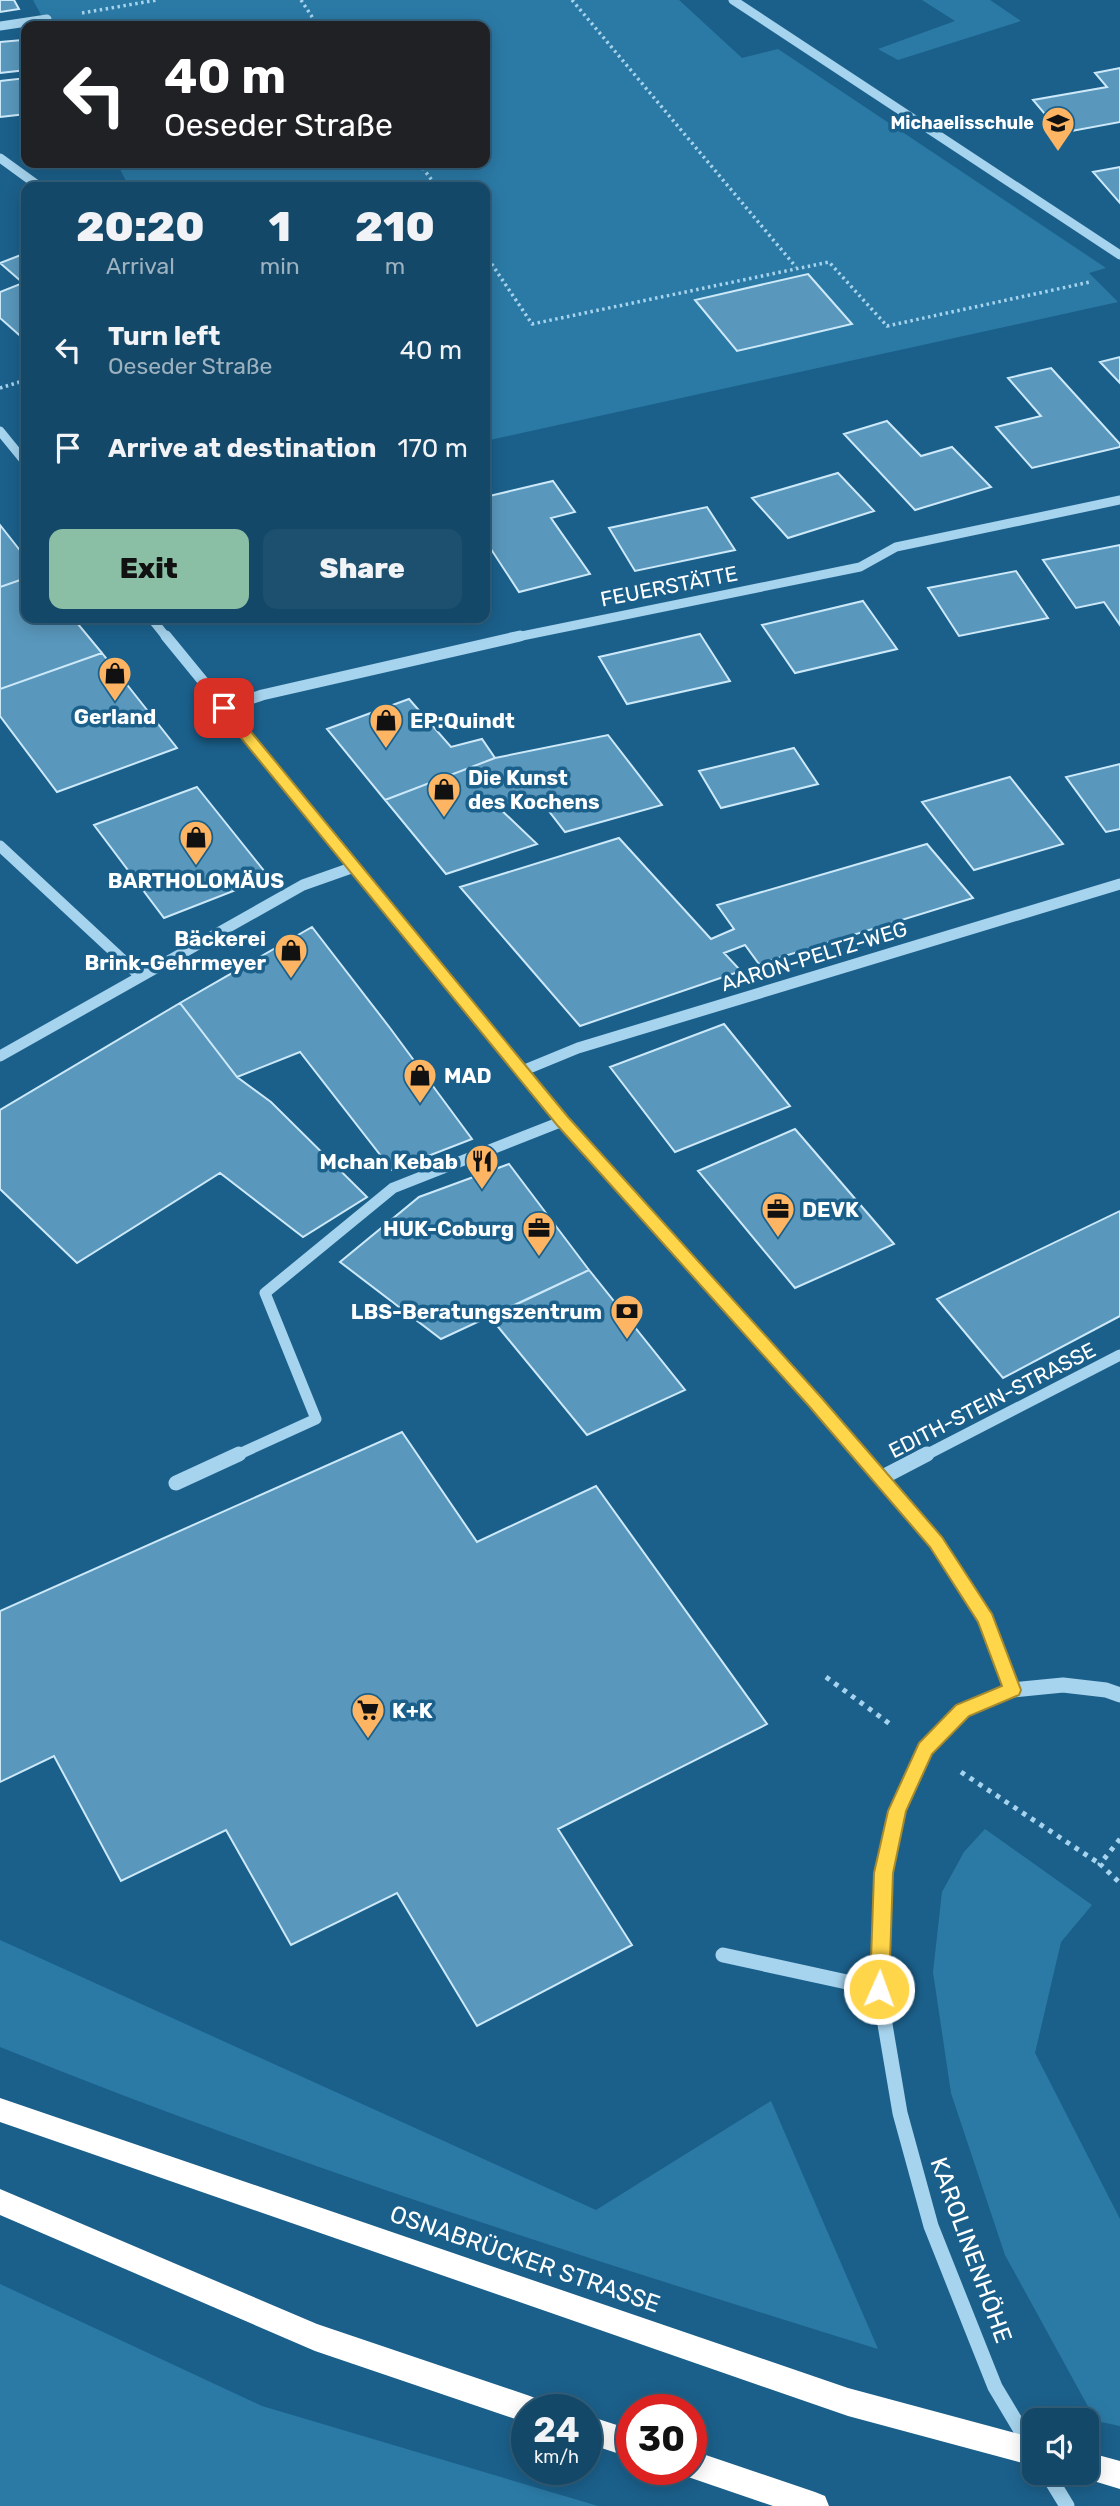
<!DOCTYPE html>
<html lang="en">
<head>
<meta charset="utf-8">
<style>
	:root { --surface:#144868; --page:#1d4f6e; --text:#f1f3f6; --muted:#9db2c0; --line:#33607c; --accent:#8abfa5 }
	body { margin:0; font-family:Rubik,sans-serif; background:var(--page); color:var(--text); height:100vh; display:flex; flex-direction:column; font-size:26px; white-space:nowrap }
	* { box-sizing:border-box; margin:0 }
	p { font-size:23px; color:var(--muted) }
	.icon { flex:none; width:38px; height:38px; fill:none; stroke:currentColor; stroke-width:2; stroke-linecap:round; stroke-linejoin:round }
	.map { position:relative; flex:1; overflow:hidden }
	.panel { position:absolute; left:21px; top:182px; width:469px; height:441px; display:flex; flex-direction:column; background:var(--surface); border-radius:14px; box-shadow:0 4px 18px #0003,0 0 0 2px var(--line) }
	.panel>* { flex:none }
	.top-card { position:absolute; left:21px; top:21px; width:469px; height:147px; border-radius:14px; box-shadow:0 4px 18px #0003,0 0 0 2px var(--line); background:#202124; color:#fff; overflow:hidden }
	.buttons { position:absolute; left:1022px; top:2408px; display:grid; gap:14px }
	.buttons a { display:grid; place-items:center; width:77px; height:77px; border-radius:14px; background:var(--surface); box-shadow:0 4px 18px #0003,0 0 0 2px var(--line); font-size:35px }
	.speed { position:absolute; left:511px; top:2394px; display:flex; gap:14px; font-size:35px; font-weight:700; text-align:center }
	.speed>* { display:grid; place-content:center; width:91px; height:91px; border-radius:50%; background:var(--surface); box-shadow:0 4px 18px #0003,0 0 0 2px var(--line); line-height:1 }
	.speed small { font-size:18px; font-weight:400 }
	.speed .limit { border:10px solid #d22; background:#fff; color:#111 }
	.pin { position:absolute; display:grid; place-items:center; width:60px; height:60px; color:#fff; margin:-30px; border-radius:14px; box-shadow:0 4px 10px #0006 }
	.me { position:absolute; width:77px; margin:-38px; rotate:2deg; stroke-linejoin:round; filter:drop-shadow(0 0 5px #0008) }
	.turn { display:flex; align-items:center; gap:24px; height:147px; padding:0 28px; font-size:32px }
	.turn .icon { width:91px; height:91px; stroke-width:2.5 }
	.turn b { display:block; font-size:49px; line-height:60px }
	.eta { display:flex; justify-content:space-evenly; align-items:center; height:119px; text-align:center }
	.eta b { font-size:42px; font-weight:800; line-height:49px }
	.primary-button { display:flex; gap:14px; margin-top:auto; padding:14px 28px }
	.primary-button a { flex:1; height:80px; border-radius:14px; background:var(--accent); color:#111; font-size:28px; font-weight:800; line-height:80px; text-align:center }
	.primary-button a+a { background:var(--page); color:var(--text) }
	ul { padding:0; list-style:none }
	li { display:flex; align-items:center; gap:21px; height:98px; padding:0 28px }
	li div { flex:1 }
	li b { display:block; font-size:26px }
	li em { font-style:normal }
	.map>svg:first-child { display:block }
	.green { fill:#2b7aa6 }
	.building { fill:#5997bc; stroke:#cce9f9; stroke-width:2 }
	.lines { fill:none; stroke-linecap:round; stroke-linejoin:round }
	.path-far1 { stroke:#a6d3ed; stroke-width:3.5; stroke-dasharray:2.5 3.5; stroke-linecap:butt }
	.path { stroke:#a6d3ed; stroke-width:5; stroke-dasharray:4.5 6; stroke-linecap:butt }
	.minor-far2 { stroke:#a6d3ed; stroke-width:9 }
	.minor-far1 { stroke:#a6d3ed; stroke-width:11 }
	.minor { stroke:#a6d3ed; stroke-width:15 }
	.highway { fill:#fff; fill-rule:evenodd }
	.route { fill:#ffd54a; stroke:#a68a30; stroke-width:2 }
	.labels { text-anchor:middle; dominant-baseline:central; stroke-width:7; stroke-linejoin:round; paint-order:stroke }
	.far-poi-label { font-size:18px; font-weight:bold; fill:#fff; stroke:#1b608b; text-anchor:end }
	.street-label { font-size:21px; fill:#fff; stroke:#1b608b }
	.poi-label { font-size:21px; font-weight:bold; fill:#fff; stroke:#1b608b; text-anchor:start }
	.near-street-label { font-size:24px; fill:#fff; stroke:#1b608b }
</style>
</head>
<body>
<div class="map">
<svg width="1120" height="2506" viewBox="0 0 1120 2506">
	<rect width="100%" height="100%" fill="#1b608b"/>
	<path class="green" d="M33 0H679L742 58 778 49 1106 268 1089 273 1118 302 485 441V187H129L117 163H485V26H47Z
		M922 0H990L1021 21 898 60 878 49 955 21Z
		M985 1829 1092 1905 1061 1942 1035 2053 1120 2219V2426L1096 2421 1005 2255 951 2093 933 1972 942 1892 964 1852Z
		M0 1940 596 2210 771 2101 878 2349C582 2257 287 2163 0 2047Z
		M0 2284 262 2406 598 2506H0Z"/>
	<path class="building" d="M0 0H14L19 9 0 12Z
		M22 40 26 70 0 73V42Z
		M1120 68V122L1061 133 1033 100 1107 87 1095 73Z
		M26 78V114L0 117V81Z
		M1120 167V203L1093 172Z
		M26 253V341L0 318V292L23 283 0 263Z
		M808 274 852 324 737 351 695 300Z
		M1120 357V383L1100 362Z
		M1051 368 1120 444V447L1032 468 996 427 1041 416 1008 378Z
		M887 421 921 456 952 447 991 487 915 510 844 434Z
		M838 473 874 511 788 538 752 498Z
		M553 481 575 512 551 518 590 574 519 592 485 540V497Z
		M707 507 735 550 635 571 609 528Z
		M0 525 26 558V578L0 587Z
		M1120 545V625L1104 602 1076 608 1043 560Z
		M1016 571 1048 618 959 636 928 588Z
		M26 578V618H73L102 653 0 689V587Z
		M863 601 897 649 795 673 762 625Z
		M700 634 730 681 627 704 599 657Z
		M102 653 177 748 57 792 0 716V689Z
		M409 699 451 747 482 739 495 758 385 800 327 729Z
		M608 735 662 805 565 832 538 797 498 807 537 844 446 874 385 800 495 758Z
		M794 748 818 784 721 808 699 771Z
		M1120 764V829L1106 832 1066 777Z
		M1010 777 1063 844 974 870 922 802Z
		M197 787 269 877 164 918 94 825Z
		M619 838 711 939 734 929 717 905 927 844 973 898 759 964 745 945 724 953 741 971 580 1026 460 887Z
		M312 927 390 1028 472 1139 392 1170 300 1052 237 1077 180 1003Z
		M180 1003 237 1077 271 1102 367 1197 303 1237 220 1173 77 1263 0 1189V1110Z
		M724 1024 790 1106 675 1152 610 1067Z
		M795 1129 894 1244 795 1288 698 1171Z
		M509 1164 589 1270 441 1339 340 1262 419 1197Z
		M1120 1211V1316L1003 1378 937 1299Z
		M589 1270 685 1390 587 1435 490 1317Z
		M402 1432 477 1542 596 1486 767 1724 558 1829 632 1945 477 2026 397 1893 291 1945 226 1830 121 1881 54 1756 0 1782V1611Z"/>
	<g class="lines">
		<path class="path-far1" d="M301 0 318 26
			M572 0 796 267
			M82 13 157 0
			M419 163 437 187
			M485 254 532 324 829 262 887 326 1090 282
			M0 388 26 380"/>
		<path class="path" d="M826 1677 890 1724
			M961 1772 1100 1864
			M1120 1839 1100 1864 1120 1883"/>
		<path class="minor-far2" d="M733 0 1120 255
			M0 26 47 19
			M0 158 40 187
			M0 431 26 463
			M151 618 167 638
			M512 638 860 567 896 547 1120 500"/>
		<path class="minor-far1" d="M166 636 563 1121 862 1456
			M224 708 262 695 520 636
			M0 846 139 975
			M0 1056 303 885 354 867
			M522 1071 578 1048 1120 884
			M235 1456 316 1419 265 1293 393 1188 563 1121
			M924 1456 1120 1355"/>
		<path class="minor" d="M860 1454 936 1542 986 1619 1012 1690
			M881 1478 927 1454
			M176 1483 239 1454
			M723 1955 879 1989
			M1034 2452 995 2387 931 2226 900 2113 879 1989 883 1873 897 1811 925 1749 962 1711 1012 1690 1063 1685 1106 1690 1120 1695
			M1047 2473 1067 2506"/>
		<path class="highway" d="M0 2098 848 2388 1034 2438V2466L848 2416 0 2122Z
			M0 2189 317 2324 530 2396 540 2400 544 2410H527V2423L315 2351 0 2215Z
			M586 2415 632 2430V2458L586 2443Z
			M691 2450 815 2492 825 2496 829 2506H773L691 2478 681 2474 679 2469H691Z
			M1087 2452 1120 2461V2489L1077 2476 1076 2473H1087Z"/>
	</g>
	<path class="route" d="M224 703 229 705 568 1117 820 1396 942 1537 992 1614 1021 1690 1019 1695 969 1716 932 1754 906 1811 893 1873 889 1989 886 1995 879 1997 873 1995 870 1989 874 1873 888 1811 919 1743 956 1705 1002 1686 978 1622 930 1547 808 1405 557 1125 219 711 217 708Z"/>
	<defs>
		<symbol id="school-pin" viewBox="-11 -11 22 30"><path d="M0 17L-7.5 6A9.5 9.5 0 1 1 7.5 6Z" fill="#feb563" stroke="#1b608b"/><path d="M0-5L7-2L0 1L-7-2ZM-4 1L0 2.5L4 1V4Q0 6-4 4Z" fill="#111"/></symbol>
		<symbol id="shop-pin" viewBox="-11 -11 22 30"><path d="M0 17L-7.5 6A9.5 9.5 0 1 1 7.5 6Z" fill="#feb563" stroke="#1b608b"/><path d="M-5-2.5h2.3a2.7 3.5 0 0 1 5.4 0H5L5.5 6h-11ZM-1.5-2.5h3a1.5 2.3 0 0 0-3 0Z" fill="#111"/></symbol>
		<symbol id="restaurant-pin" viewBox="-11 -11 22 30"><path d="M0 17L-7.5 6A9.5 9.5 0 1 1 7.5 6Z" fill="#feb563" stroke="#1b608b"/><path d="M-5-6h1v4h1v-4h1v4h1v-4h1v5L-1.5 .5V6h-2V.5L-5-1ZM5-6V6H3V1.5H1.5Q1.5-4 5-6Z" fill="#111"/></symbol>
		<symbol id="office-pin" viewBox="-11 -11 22 30"><path d="M0 17L-7.5 6A9.5 9.5 0 1 1 7.5 6Z" fill="#feb563" stroke="#1b608b"/><path d="M-6-3h4V-5.5h4V-3h4V5H-6ZM-1-4.5V-3h2v-1.5ZM-6 0V1H6V0Z" fill="#111"/></symbol>
		<symbol id="bank-pin" viewBox="-11 -11 22 30"><path d="M0 17L-7.5 6A9.5 9.5 0 1 1 7.5 6Z" fill="#feb563" stroke="#1b608b"/><path d="M-6-4H6V4H-6ZM0-2.3a2.3 2.3 0 1 0 0 4.6a2.3 2.3 0 1 0 0-4.6Z" fill="#111"/></symbol>
		<symbol id="supermarket-pin" viewBox="-11 -11 22 30"><path d="M0 17L-7.5 6A9.5 9.5 0 1 1 7.5 6Z" fill="#feb563" stroke="#1b608b"/><path d="M-6-5.5h2.5l.6 2H6L4.5 2H-2.5L-4.4-4H-6ZM-1.5 3.2a1.3 1.3 0 1 0 .1 0ZM3 3.2a1.3 1.3 0 1 0 .1 0Z" fill="#111"/></symbol>
	</defs>
	<g fill-rule="evenodd">
		<use href="#school-pin" x="1039" y="104" width="38" height="52"/>
		<use href="#shop-pin" x="96" y="654" width="38" height="52"/>
		<use href="#shop-pin" x="367" y="701" width="38" height="52"/>
		<use href="#shop-pin" x="425" y="770" width="38" height="52"/>
		<use href="#shop-pin" x="177" y="818" width="38" height="52"/>
		<use href="#shop-pin" x="272" y="931" width="38" height="52"/>
		<use href="#shop-pin" x="401" y="1056" width="38" height="52"/>
		<use href="#restaurant-pin" x="463" y="1142" width="38" height="52"/>
		<use href="#office-pin" x="759" y="1190" width="38" height="52"/>
		<use href="#office-pin" x="520" y="1209" width="38" height="52"/>
		<use href="#bank-pin" x="608" y="1292" width="38" height="52"/>
		<use href="#supermarket-pin" x="349" y="1691" width="38" height="52"/>
	</g>
	<g class="labels">
		<g class="far-poi-label">
			<text x="1034" y="123">Michaelisschule</text>
		</g>
		<g class="street-label">
			<text transform="translate(669 586) rotate(-11)">FEUERSTÄTTE</text>
			<text transform="translate(814 956) rotate(-17)">AARON-PELTZ-WEG</text>
			<text transform="translate(992 1400) rotate(-27)">EDITH-STEIN-STRASSE</text>
		</g>
		<g class="poi-label">
			<text x="115" y="716" text-anchor="middle">Gerland</text>
			<text x="410" y="720">EP:Quindt</text>
			<text x="468" y="777">Die Kunst<tspan x="468" dy="24">des Kochens</tspan></text>
			<text x="196" y="880" text-anchor="middle">BARTHOLOMÄUS</text>
			<text x="266" y="938" text-anchor="end">Bäckerei<tspan x="266" dy="24">Brink-Gehrmeyer</tspan></text>
			<text x="444" y="1075">MAD</text>
			<text x="458" y="1161" text-anchor="end">Mchan Kebab</text>
			<text x="802" y="1209">DEVK</text>
			<text x="514" y="1228" text-anchor="end">HUK-Coburg</text>
			<text x="602" y="1311" text-anchor="end">LBS-Beratungszentrum</text>
			<text x="392" y="1710">K+K</text>
		</g>
		<g class="near-street-label">
			<text transform="translate(971 2250) rotate(70)">KAROLINENHÖHE</text>
			<text transform="translate(525 2259) rotate(19)">OSNABRÜCKER STRASSE</text>
		</g>
	</g>
</svg>
<div class="buttons">
<a><svg class="icon" aria-label="sound" viewBox="0 0 24 24"><path d="M4 9h4l5-4v14l-5-4H4zM17 9q2 3 0 6"/></svg></a>
</div>
<div class="speed"><div>24<small>km/h</small></div><div class="limit">30</div></div>
<div class="pin" style="left:224px;top:708px;background:#d93025"><svg class="icon" aria-label="arrive" viewBox="0 0 24 24"><path d="M6 21V4h12l-3 4 3 4H6"/></svg></div>
<svg class="me" style="left:879px;top:1989px" viewBox="-20 -20 40 40"><circle r="17" fill="#ffd54a" stroke="#fff" stroke-width="3"/><path d="M0-11L8 9 0 5-8 9z" fill="#fff"/></svg>
<div class="top-card">
<div class="turn"><svg class="icon" aria-label="left" viewBox="0 0 24 24"><path d="M17 20v-9H6M10 6l-5 5 5 5"/></svg><div><b>40 m</b>Oeseder Straße</div></div>
</div>
<section class="panel">
<div class="eta">
<div><b>20:20</b><p>Arrival</p></div>
<div><b>1</b><p>min</p></div>
<div><b>210</b><p>m</p></div>
</div>
<ul>
<li><svg class="icon" aria-label="left" viewBox="0 0 24 24"><path d="M17 20v-9H6M10 6l-5 5 5 5"/></svg><div><b>Turn left</b><p>Oeseder Straße</p></div><em>40 m</em></li>
<li><svg class="icon" aria-label="arrive" viewBox="0 0 24 24"><path d="M6 21V4h12l-3 4 3 4H6"/></svg><div><b>Arrive at destination</b></div><em>170 m</em></li>
</ul>
<div class="primary-button"><a>Exit</a><a>Share</a></div>
</section>
</div>
</body>
</html>
